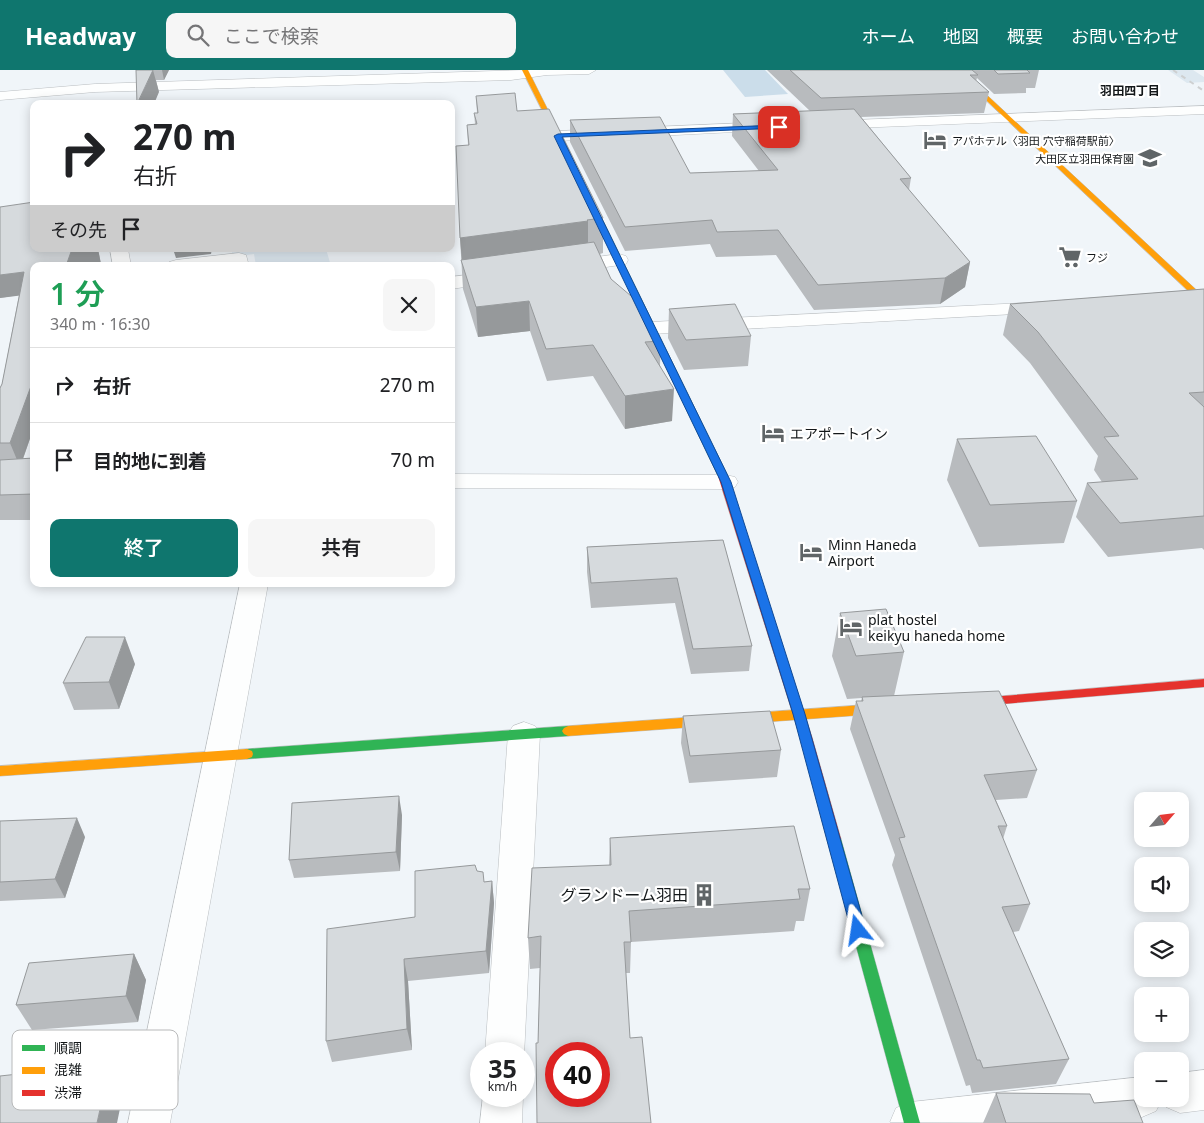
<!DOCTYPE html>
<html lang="ja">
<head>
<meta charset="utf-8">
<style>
	:root { --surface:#fff; --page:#f6f6f6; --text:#202124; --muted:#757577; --line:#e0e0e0; --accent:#0f766e }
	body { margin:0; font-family:"Noto Sans","Noto Sans JP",sans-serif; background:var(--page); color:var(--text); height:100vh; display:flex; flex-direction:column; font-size:19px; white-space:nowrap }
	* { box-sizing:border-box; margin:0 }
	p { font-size:16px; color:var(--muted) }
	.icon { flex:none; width:28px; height:28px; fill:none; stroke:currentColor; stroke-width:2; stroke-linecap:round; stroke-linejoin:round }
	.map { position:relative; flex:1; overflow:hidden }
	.sheet { position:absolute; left:30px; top:192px; width:425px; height:325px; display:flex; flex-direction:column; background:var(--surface); border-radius:10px; box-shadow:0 2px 12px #0003 }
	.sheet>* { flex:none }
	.hud { position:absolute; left:30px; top:30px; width:425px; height:152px; border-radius:10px; box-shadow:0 2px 12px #0003; background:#fff; color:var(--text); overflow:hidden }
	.needle { width:32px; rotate:62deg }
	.tools { position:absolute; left:1134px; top:722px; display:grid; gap:10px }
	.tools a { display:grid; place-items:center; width:55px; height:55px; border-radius:10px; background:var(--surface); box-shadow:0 2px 12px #0003; font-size:25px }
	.speed { position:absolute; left:470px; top:972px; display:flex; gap:10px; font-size:25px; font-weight:700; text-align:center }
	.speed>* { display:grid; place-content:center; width:65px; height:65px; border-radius:50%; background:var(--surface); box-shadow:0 2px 12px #0003; line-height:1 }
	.speed small { font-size:12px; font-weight:400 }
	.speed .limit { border:8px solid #d22; background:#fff; color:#111 }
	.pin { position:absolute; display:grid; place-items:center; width:42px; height:42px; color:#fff; margin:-21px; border-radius:10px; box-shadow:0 2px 8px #0006 }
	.me { position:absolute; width:55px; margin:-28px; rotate:345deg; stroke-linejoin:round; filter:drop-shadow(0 0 4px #0008) }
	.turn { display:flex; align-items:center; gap:18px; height:105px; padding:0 20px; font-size:22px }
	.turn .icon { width:65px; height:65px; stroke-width:2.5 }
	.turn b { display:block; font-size:35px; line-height:42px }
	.then { display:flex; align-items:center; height:48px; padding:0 20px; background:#0003; gap:10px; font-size:19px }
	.round { display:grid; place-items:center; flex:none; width:52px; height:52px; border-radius:10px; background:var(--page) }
	.head { display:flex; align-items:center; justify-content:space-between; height:85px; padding:0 20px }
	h1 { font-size:30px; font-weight:600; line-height:38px; color:#1e9e55 }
	.cta { display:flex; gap:10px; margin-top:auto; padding:10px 20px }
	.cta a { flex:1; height:58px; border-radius:10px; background:var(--accent); color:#fff; font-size:20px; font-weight:600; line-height:58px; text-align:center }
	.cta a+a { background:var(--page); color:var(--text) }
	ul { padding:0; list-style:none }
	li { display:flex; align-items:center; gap:15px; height:75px; padding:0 20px; border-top:1px solid var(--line) }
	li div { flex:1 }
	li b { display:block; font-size:19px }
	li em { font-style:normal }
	header { display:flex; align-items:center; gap:30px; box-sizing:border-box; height:70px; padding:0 25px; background:var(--accent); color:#fff }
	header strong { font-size:24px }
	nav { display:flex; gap:28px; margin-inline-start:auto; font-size:18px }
	.search { width:350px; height:45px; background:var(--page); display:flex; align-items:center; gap:12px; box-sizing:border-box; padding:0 18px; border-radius:10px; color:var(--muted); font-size:19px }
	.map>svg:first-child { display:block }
	.built { fill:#dde8f0 }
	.green { fill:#cbddea }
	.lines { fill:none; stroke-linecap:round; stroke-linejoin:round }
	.street-casing { stroke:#babec1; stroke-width:1 }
	.fast-casing { stroke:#babec1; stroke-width:1 }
	.slow-casing { stroke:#babec1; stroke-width:1 }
	.jam-casing { stroke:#babec1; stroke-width:1 }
	.street { fill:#fdfefe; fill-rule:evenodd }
	.fast { fill:#30b455; fill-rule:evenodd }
	.slow { fill:#ff9f0a; fill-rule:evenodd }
	.jam { fill:#e5322d; fill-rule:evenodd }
	.rail { stroke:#ced0d1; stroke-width:2; stroke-dasharray:5 5; stroke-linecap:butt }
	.wall { fill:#b8bbbe }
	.shaded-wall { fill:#96999b }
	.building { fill:#d6dadd; stroke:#96999b; fill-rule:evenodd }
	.route { fill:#1a73e8; stroke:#114b97 }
	.labels { text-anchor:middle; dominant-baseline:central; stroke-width:4.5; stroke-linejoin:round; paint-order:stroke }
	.far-poi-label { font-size:11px; fill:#131719; stroke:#fff; text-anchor:start }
	.far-neighbourhood-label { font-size:12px; font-weight:bold; fill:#131719; stroke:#fff }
	.poi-label { font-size:14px; fill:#131719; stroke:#fff; text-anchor:start }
	.near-poi-label { font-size:16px; fill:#131719; stroke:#fff; text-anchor:end }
	.key { fill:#fff; stroke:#b8b9ba; stroke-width:1 }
	.key-label { font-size:14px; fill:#131719 }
</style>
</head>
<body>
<header>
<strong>Headway</strong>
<div class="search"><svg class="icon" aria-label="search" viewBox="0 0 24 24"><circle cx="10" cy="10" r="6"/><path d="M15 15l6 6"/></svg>ここで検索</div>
<nav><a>ホーム</a><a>地図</a><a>概要</a><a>お問い合わせ</a></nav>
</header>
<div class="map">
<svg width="1204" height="1053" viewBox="0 0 1204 1053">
	<rect width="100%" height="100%" fill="#f0f5f9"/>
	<path class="built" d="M1168 0H1193L1204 7V12L1187 13Z
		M232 179H326L331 196H256L254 184 232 187Z"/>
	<path class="green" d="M723 0H765L788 24 745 27Z"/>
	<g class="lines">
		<defs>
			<path id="street" d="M525 0H596L589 4 547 5 511 10 95 22 0 30V22L95 14Z
				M1204 36V44L829 59 824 58 822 55 824 52 829 51Z
				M768 52 773 54 776 57 773 60 558 71 553 69 550 66 553 63 558 61Z
				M110 179H128L131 196H113Z
				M239 183 246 185 249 196H167L169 192 176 190Z
				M619 184 626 186 628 190 626 194 567 203 560 201 558 197 560 193 567 191Z
				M499 201 506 203 509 207 506 211 451 219V207Z
				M1045 232 1052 234 1055 238 1052 242 652 264 645 262 642 258 645 254 652 252Z
				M451 404 726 405 735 407 738 412 735 417 726 419 451 418Z
				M240 514H268L170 1053H128Z
				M524 652 535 656 540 664 524 986V984H485L508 664 513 656Z
				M1204 1000V1040L1180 1043 1166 1037 1162 1029H1180V1003Z
				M1142 1007V1029H1162L1156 1041 1142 1047 1086 1053 890 1052 896 1038 911 1032Z
				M483 1026H523L522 1053H480Z"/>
			<path id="fast" d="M587 122 590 124 728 406 727 408H719L718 406 584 124Z
				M568 656 572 658 574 661 572 664 568 666 247 689 242 687 241 684 242 681 247 679Z
				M834 763 839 765 841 769 920 1053H904L827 769 829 765Z"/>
			<path id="slow" d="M522 0H528L564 72 563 73 558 72Z
				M954 0H960L1204 227V233H1201Z
				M891 633 895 635 897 638 895 641 891 643 568 666 564 664 562 661 564 658 568 656Z
				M247 679 252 681 253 684 252 687 247 689 0 706V696Z"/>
			<path id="jam" d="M723 403 728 406 812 667 841 769 839 773 834 775 829 773 827 769 800 667 718 406Z
				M1204 609V617L966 637 962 636 960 633 962 630 966 629Z"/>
		</defs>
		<use href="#street" class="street-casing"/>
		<use href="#fast" class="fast-casing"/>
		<use href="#slow" class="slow-casing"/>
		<use href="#jam" class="jam-casing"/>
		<use href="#street" class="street"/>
		<use href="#fast" class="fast"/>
		<use href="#slow" class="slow"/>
		<use href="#jam" class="jam"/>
		<path class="rail" d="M1173 0 1204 21"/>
	</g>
	<path class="wall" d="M136 0H169L164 10H156L159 22Z
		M767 0H1039L1035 18H1026V23L994 24 977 8 976 11 989 22 984 43 861 47 911 108 909 120 970 192 965 217 940 234 814 240 776 185 716 187 710 174 625 181 570 72V50L690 103 759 101 732 66 733 44 810 41Z
		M476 26 517 41 603 148V183L600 184 611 209 661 271 660 295 672 351 625 359 593 306 547 311 530 261 478 267 463 219 460 168 468 75 467 55 475 54 474 43H477Z
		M0 137 34 179H98L101 194 98 195 99 196H34V357L23 389 34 388V450H0V318L2 314 19 225 0 228Z
		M1204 219V480L1202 478 1108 487 1076 447 1087 413 1102 412 1094 400 1098 386 1030 293 1003 265 1010 234Z
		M669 239 751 266 748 296 684 300 668 268Z
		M957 369 1077 431 1064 473 979 477 947 410Z
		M723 470 752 576 749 601 691 604 675 533 591 538 587 502V477Z
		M840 543 904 582 894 626 1037 700 1027 728 996 730 1007 756 1003 769 1030 834 1019 861 1013 862 1069 989 1056 1014 972 1023 970 1015 966 1016 892 795 895 785 850 659 856 631H861L862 628 847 629 832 586Z
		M135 594 119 639 74 640 63 613Z
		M683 646 781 680 777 707 689 713 681 673Z
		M402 745 400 801 294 808 289 790Z
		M0 751 85 767 65 828 0 831Z
		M610 768 810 819 804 851H796L794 861 631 872 630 903H626L538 973 540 898 530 899 528 868 609 795Z
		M477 801 484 812 492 811 494 833 489 903 408 911 412 980 332 992 326 971 415 847Z
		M134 884 146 910 138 952 32 960 16 935Z
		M996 1023 1094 1033 1143 1053H983Z"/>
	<path class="shaded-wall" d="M153 0 159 22 154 34H137Z
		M162 0H169L164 10Z
		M588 151V186L462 192 460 168Z
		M72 179H98L101 194 98 195 99 196H66Z
		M173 179H212L211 184 176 188Z
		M350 179H376L350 182Z
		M970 192 965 217 940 234 945 208Z
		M24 202 32 224 0 228V205Z
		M529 231 530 261 478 267 476 237Z
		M34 308V357L20 397 10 373Z
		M674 319 672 351 625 359V326Z
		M125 567 135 594 119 639 109 612Z
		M399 726 402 745 400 801 396 782Z
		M77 748 85 767 65 828 55 809Z
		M492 811 494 833 489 903 486 881Z
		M134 884 146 910 138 952 126 926Z
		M404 889 408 911 412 980 407 959Z
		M110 994 124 1019 117 1053H97Z"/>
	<path class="building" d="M136 0H153L137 34Z
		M790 0H972L978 5H970L989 22 821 28Z
		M994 0H1027L1030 3 998 4Z
		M515 23 517 41 549 39 603 148 587 150 588 151 460 168 456 76 469 75 467 55 477 54 474 43H478L476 26Z
		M854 39 911 108 900 109 970 192 945 208 818 215 778 160 717 162 712 150 625 157 570 50 660 47 690 103 778 100 733 44Z
		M34 132V179H72L66 196H34V308L10 373H0V318L2 314 24 202 0 205V137Z
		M594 172 611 209 644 237 661 271 645 272 674 319 625 326 593 275 546 279 529 231 476 237 461 190Z
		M1204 219V322L1189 323 1204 337V446L1120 453 1087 413 1138 409 1104 367 1119 366 1038 262 1010 234Z
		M735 234 751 266 686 270 669 239Z
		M1036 366 1077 431 990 435 957 369Z
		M34 388V424L0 425V390Z
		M723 470 752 576 693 579 677 508 591 513 587 477Z
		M886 539 904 582 856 586 840 543Z
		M86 567H125L109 612 63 613Z
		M999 621 1037 700 984 705 1007 756H998L1030 834 1002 837 1069 989 983 998 980 990H977L899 768 905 767 856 631H863L862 627Z
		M770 641 781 680 690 686 683 646Z
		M399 726 396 782 289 790 292 733Z
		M77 748 55 809 0 812V751Z
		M794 756 810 819H798L800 829 629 841 631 872H624L630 968 642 967 651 1053H537L536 973H538L541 866 528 868 532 798 611 795 610 768ZM556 984H599V1026H556Z
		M475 795 477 801 483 802 484 812 492 811 486 881 404 889 407 959 326 971 327 859 415 847V801Z
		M134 884 126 926 16 935 29 893Z
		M110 994 97 1053H0V1006Z
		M996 1023 1090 1024 1094 1033 1134 1030 1143 1053H1006Z"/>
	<path class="route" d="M779 55 781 56V58L562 67 731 412 805 644 866 860 864 864 858 866 853 864 851 860 793 644 721 412 554 66 558 64Z"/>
	<defs>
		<symbol id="hotel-bare" viewBox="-9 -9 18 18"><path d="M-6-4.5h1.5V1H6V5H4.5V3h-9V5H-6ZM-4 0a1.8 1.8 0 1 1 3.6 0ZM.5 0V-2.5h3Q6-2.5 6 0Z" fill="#606567" stroke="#fff" stroke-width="2.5" paint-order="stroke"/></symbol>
		<symbol id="school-bare" viewBox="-9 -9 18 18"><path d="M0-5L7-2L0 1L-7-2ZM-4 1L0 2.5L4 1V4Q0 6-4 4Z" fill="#606567" stroke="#fff" stroke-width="2.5" paint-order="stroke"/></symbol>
		<symbol id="supermarket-bare" viewBox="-9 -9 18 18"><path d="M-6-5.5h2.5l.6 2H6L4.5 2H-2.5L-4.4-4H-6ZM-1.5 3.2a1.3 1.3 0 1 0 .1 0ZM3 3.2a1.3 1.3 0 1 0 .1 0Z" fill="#606567" stroke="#fff" stroke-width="2.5" paint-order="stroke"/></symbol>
		<symbol id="building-bare" viewBox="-9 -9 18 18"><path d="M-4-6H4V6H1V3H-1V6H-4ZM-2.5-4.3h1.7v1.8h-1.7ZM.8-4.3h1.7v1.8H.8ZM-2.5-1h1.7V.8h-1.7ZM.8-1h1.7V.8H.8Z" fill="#606567" stroke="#fff" stroke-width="2.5" paint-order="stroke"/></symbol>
	</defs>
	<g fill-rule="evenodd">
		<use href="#hotel-bare" x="919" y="54" width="32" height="32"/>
		<use href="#school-bare" x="1134" y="72" width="32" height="32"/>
		<use href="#supermarket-bare" x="1054" y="171" width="32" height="32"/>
		<use href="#hotel-bare" x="757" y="347" width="32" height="32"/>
		<use href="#hotel-bare" x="795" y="466" width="32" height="32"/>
		<use href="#hotel-bare" x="835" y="541" width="32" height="32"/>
		<use href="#building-bare" x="688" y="809" width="32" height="32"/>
	</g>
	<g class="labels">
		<g class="far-poi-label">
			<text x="952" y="70">アパホテル〈羽田 穴守稲荷駅前〉</text>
			<text x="1134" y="88" text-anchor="end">大田区立羽田保育園</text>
			<text x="1086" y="187">フジ</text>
		</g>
		<g class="far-neighbourhood-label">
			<text x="1130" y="20">羽田四丁目</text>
		</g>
		<g class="poi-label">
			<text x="790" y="363">エアポートイン</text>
			<text x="828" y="474">Minn Haneda<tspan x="828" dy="16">Airport</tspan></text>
			<text x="868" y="549">plat hostel<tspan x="868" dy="16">keikyu haneda home</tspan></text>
		</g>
		<g class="near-poi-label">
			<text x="688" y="825">グランドーム羽田</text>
		</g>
	</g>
	<rect x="12" y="960" width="166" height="80" rx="8" class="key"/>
	<rect x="22" y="975" width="23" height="6" fill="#30b455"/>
	<rect x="22" y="997" width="23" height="7" fill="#ff9f0a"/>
	<rect x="22" y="1020" width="23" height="6" fill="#e5322d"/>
	<g class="key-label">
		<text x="54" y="983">順調</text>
		<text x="54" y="1005">混雑</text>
		<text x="54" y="1028">渋滞</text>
	</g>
</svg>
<div class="tools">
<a><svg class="needle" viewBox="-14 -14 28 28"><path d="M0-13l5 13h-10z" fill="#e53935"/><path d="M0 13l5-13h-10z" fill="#757577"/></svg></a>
<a><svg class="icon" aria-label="sound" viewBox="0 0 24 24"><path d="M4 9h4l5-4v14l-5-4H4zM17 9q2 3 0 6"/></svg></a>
<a><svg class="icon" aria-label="layers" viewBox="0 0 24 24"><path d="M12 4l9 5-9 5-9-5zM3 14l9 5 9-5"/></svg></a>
<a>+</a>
<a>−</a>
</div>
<div class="speed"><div>35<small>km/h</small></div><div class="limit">40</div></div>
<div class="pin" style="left:779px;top:57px;background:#d93025"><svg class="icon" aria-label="arrive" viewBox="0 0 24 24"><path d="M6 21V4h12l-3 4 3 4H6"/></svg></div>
<svg class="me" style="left:858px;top:860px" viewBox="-20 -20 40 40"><path d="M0-17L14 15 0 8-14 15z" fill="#1a73e8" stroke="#fff" stroke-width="4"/></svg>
<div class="hud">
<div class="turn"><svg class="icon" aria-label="right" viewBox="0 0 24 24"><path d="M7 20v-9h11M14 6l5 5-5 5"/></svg><div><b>270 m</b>右折</div></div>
<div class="then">その先<svg class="icon" aria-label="arrive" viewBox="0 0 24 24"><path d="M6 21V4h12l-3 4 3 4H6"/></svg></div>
</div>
<section class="sheet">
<div class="head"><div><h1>1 分</h1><p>340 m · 16:30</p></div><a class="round"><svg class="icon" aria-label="close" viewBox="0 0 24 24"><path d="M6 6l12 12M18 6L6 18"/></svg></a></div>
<ul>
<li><svg class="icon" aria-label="right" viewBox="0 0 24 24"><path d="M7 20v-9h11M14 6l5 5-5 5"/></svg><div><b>右折</b></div><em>270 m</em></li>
<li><svg class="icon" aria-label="arrive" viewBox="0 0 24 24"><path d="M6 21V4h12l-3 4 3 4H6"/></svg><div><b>目的地に到着</b></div><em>70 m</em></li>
</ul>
<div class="cta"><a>終了</a><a>共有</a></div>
</section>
</div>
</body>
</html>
